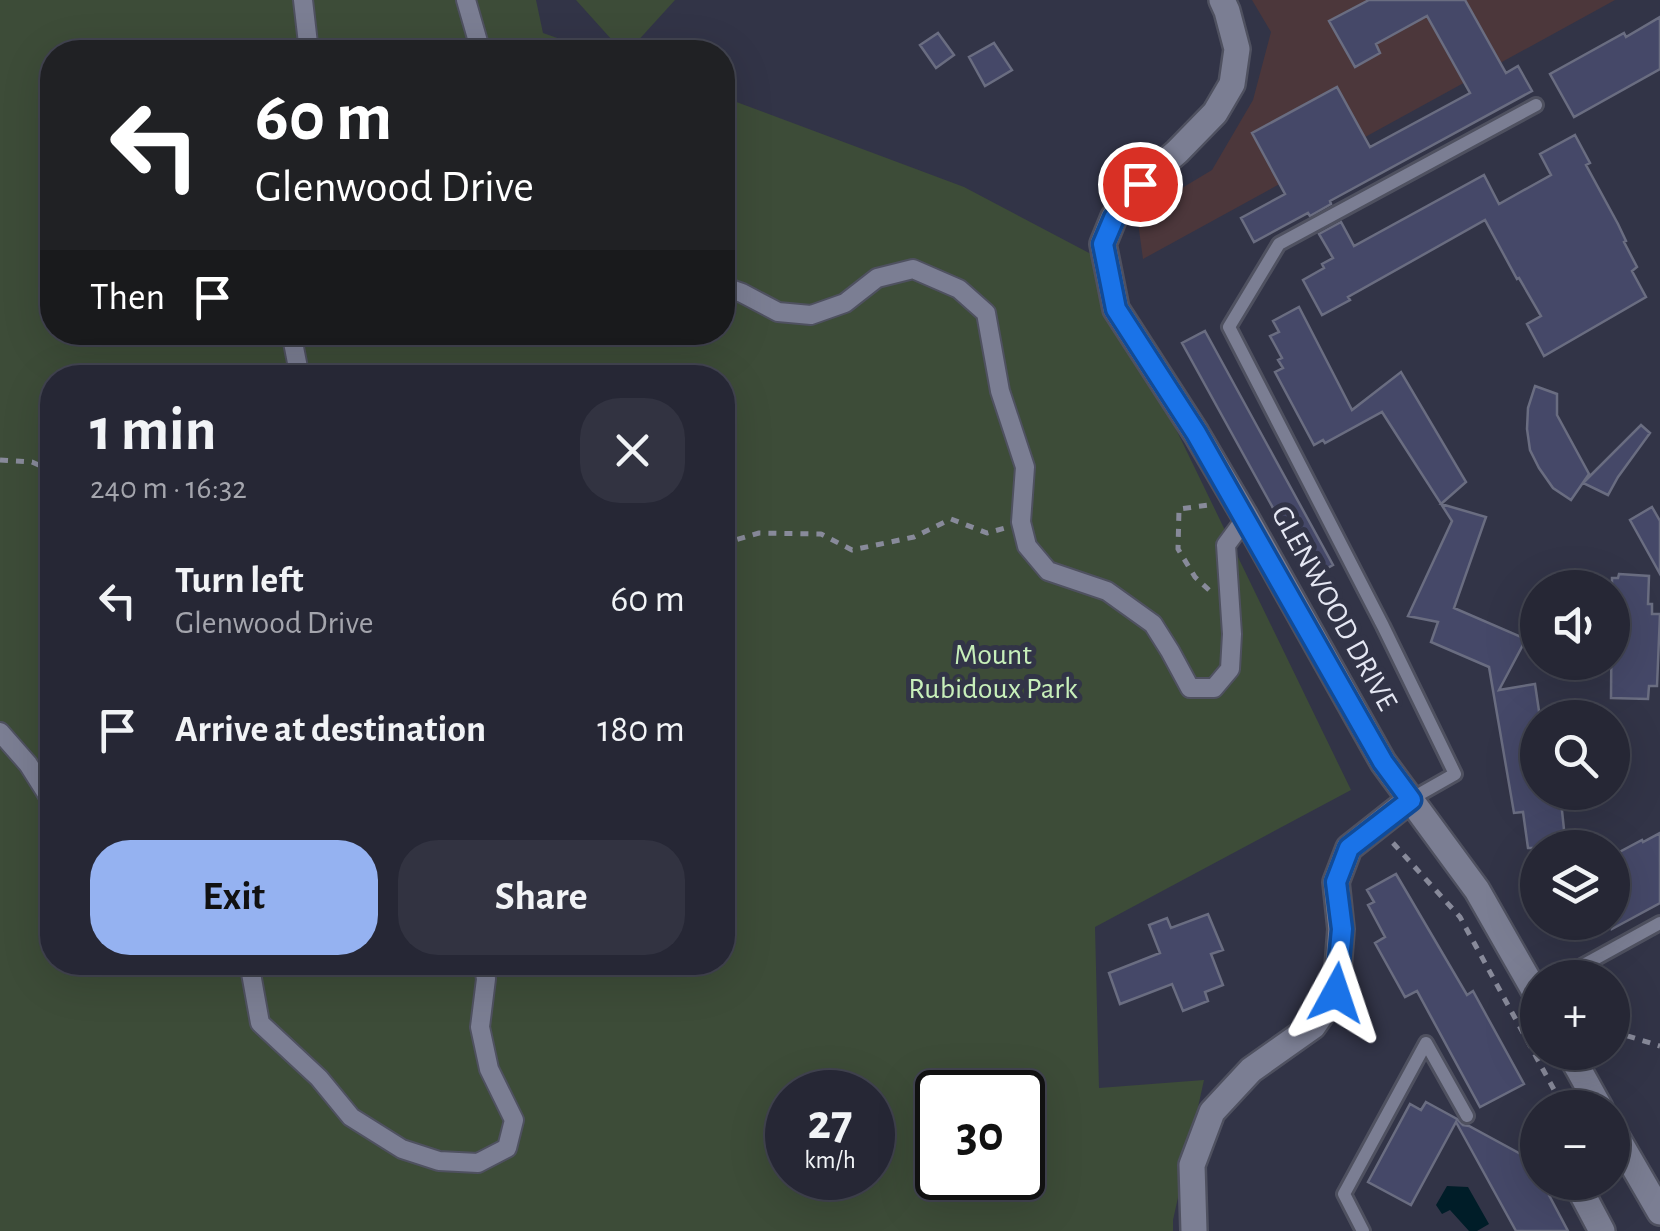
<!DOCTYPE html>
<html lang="en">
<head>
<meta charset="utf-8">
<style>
	:root { --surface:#262735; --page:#323341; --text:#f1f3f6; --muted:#a4a5ad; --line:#424450; --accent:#95b2f1 }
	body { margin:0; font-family:"Alegreya Sans",sans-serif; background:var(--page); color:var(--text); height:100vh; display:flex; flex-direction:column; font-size:38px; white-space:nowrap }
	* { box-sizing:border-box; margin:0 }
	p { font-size:32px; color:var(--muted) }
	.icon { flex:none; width:55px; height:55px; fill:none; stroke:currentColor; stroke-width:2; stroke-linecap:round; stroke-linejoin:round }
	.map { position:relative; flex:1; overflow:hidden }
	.side { position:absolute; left:40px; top:365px; width:695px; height:610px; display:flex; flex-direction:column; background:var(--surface); border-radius:40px; box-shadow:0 10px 40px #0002,0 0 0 2px var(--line) }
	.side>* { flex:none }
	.banner { position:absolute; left:40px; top:40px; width:695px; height:305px; border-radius:40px; box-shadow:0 10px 40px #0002,0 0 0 2px var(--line); background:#202124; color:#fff; overflow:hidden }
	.tools { position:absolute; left:1520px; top:570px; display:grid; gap:20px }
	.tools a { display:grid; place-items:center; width:110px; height:110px; border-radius:50%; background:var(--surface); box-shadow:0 10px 40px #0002,0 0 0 2px var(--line); font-size:50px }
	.speed { position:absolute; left:765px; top:1070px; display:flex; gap:20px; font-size:50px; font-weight:700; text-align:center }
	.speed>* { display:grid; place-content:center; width:130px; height:130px; border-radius:50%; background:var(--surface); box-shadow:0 10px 40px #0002,0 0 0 2px var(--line); line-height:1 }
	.speed small { font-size:25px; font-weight:400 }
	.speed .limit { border:5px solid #111; border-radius:15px; background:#fff; color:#111 }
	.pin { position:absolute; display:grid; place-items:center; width:85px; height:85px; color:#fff; margin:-42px; border:5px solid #fff; border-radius:50%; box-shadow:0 2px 10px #0007 }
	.me { position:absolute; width:110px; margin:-55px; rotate:5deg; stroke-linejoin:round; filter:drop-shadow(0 0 8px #0008) }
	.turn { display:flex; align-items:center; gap:35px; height:210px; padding:0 50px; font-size:45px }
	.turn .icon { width:130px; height:130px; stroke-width:2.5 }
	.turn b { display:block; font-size:70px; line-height:85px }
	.then { display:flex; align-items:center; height:95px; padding:0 50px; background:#0003; gap:20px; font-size:38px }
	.round { display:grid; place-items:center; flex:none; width:105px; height:105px; border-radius:40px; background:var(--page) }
	.overview { display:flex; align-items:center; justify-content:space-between; height:170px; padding:0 50px }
	h1 { font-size:60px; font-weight:700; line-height:75px }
	.button { display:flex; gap:20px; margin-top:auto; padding:20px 50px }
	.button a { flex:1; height:115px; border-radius:40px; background:var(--accent); color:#111; font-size:40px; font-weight:700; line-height:115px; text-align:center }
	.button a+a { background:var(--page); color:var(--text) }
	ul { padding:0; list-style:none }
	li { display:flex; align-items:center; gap:30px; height:130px; padding:0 50px }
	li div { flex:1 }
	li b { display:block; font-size:38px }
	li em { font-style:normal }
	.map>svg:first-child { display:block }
	.industrial { fill:#4c373b }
	.green { fill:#3d4c38; fill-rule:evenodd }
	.water { fill:#001d28 }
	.building { fill:#454868; stroke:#6a6d81; stroke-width:2.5 }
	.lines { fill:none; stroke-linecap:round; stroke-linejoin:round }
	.service-casing { stroke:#4f5160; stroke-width:18 }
	.pedestrian-casing { stroke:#4f5160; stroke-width:22 }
	.minor-casing { stroke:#4f5160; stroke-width:30 }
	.path { stroke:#888a9a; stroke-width:5; stroke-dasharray:8 8; stroke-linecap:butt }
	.service { stroke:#7b7e93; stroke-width:12 }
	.pedestrian { stroke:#7b7e93; stroke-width:18 }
	.minor { stroke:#7b7e93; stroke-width:25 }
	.route-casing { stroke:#114b97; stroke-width:25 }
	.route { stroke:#1a73e8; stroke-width:18 }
	.labels { text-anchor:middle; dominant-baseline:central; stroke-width:10; stroke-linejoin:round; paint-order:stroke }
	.street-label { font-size:30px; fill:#e5e7f3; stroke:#323447 }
	.park-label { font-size:30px; fill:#c7efba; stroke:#323447 }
</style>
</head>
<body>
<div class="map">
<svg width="1660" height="1231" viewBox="0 0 1660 1231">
	<rect width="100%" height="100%" fill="#323447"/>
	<path class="industrial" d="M1252 0H1615L1143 259 1137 215 1212 170 1253 100 1271 32Z"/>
	<path class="green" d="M0 0H536L543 33 597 52H52V332H722L723 97 964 187 1091 254 1351 790 1095 927 1099 1088 1204 1080 1173 1220V1231H0ZM52 378H722V962H52ZM788 1092H872V1178H788ZM938 1092H1022V1178H938Z
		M576 0H675L635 44 612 40Z"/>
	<path class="water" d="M1447 1186 1468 1187 1489 1224 1477 1231H1469L1450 1210 1442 1214 1436 1205Z"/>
	<path class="building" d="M1369 0H1465L1506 73 1518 66 1532 91 1330 201 1331 204 1310 216 1308 213 1254 242 1241 218 1285 194 1252 133 1337 87 1370 147 1470 93 1427 16 1376 44 1380 53 1355 67 1329 21Z
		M1660 17V69L1574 117 1550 74 1624 33 1626 37Z
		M938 33 954 55 936 68 920 45Z
		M994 43 1012 70 985 86 969 57Z
		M1575 135 1590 163 1586 165 1618 224 1626 241 1624 242 1637 267 1632 271 1646 297 1544 356 1527 324 1541 316 1519 278 1517 279 1485 220 1348 297 1350 300 1322 315 1303 280 1324 268 1322 264 1333 258 1319 234 1341 222 1354 246 1484 175 1499 204 1551 175 1540 154Z
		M1299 307 1352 410 1401 372 1466 482 1441 504 1486 517 1454 608 1526 639 1499 690 1535 684 1540 718H1538V792H1560L1566 848H1528L1523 812 1514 813 1489 667 1431 642 1438 622 1408 616 1452 521 1382 412 1325 443 1323 440 1314 445 1275 372 1283 368 1278 360 1282 358 1270 336 1279 332 1273 321Z
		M1205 331 1333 565 1311 577 1182 343Z
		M1535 386 1557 394V415L1589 474 1571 500 1553 488 1539 468 1530 450 1527 429 1528 408Z
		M1641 425 1650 433 1618 477 1608 495 1583 483Z
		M1652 507 1660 521V574L1630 520Z
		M1619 574 1649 576 1648 604H1652V614H1660L1657 686H1649L1648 699 1611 698 1612 578H1618Z
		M1660 833V903L1612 929V856L1642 840 1643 842Z
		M1396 874 1467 995 1473 991 1524 1084 1480 1107 1417 991 1405 997 1375 943 1385 937 1368 905 1374 902 1367 890Z
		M1208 914 1223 950 1211 954 1223 985 1205 992 1208 1001 1183 1011 1172 984 1120 1004 1109 973 1160 953 1149 925 1167 918 1171 928Z
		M1426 1102 1457 1119 1463 1125 1469 1126 1528 1158 1538 1175V1182H1542L1568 1231H1516L1456 1122 1411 1205 1368 1182 1410 1104 1421 1110Z"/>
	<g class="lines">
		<defs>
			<path id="service" d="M1411 799 1455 774 1383 626 1229 327 1279 244 1536 105
				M1560 978 1660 923
				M1363 1231 1344 1194 1426 1043 1467 1116"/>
			<path id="pedestrian" d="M303 0 309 52
				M466 0 481 52
				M722 286 742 293 778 312 811 315 845 303 877 278 913 269 959 289 986 313 1000 391 1025 467 1021 522 1027 546 1048 571 1107 591 1153 624 1170 651 1190 688H1214L1230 669 1232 634 1226 545 1246 518
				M291 332 300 378
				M0 732 28 764 52 802
				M249 962 260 1023 319 1078 351 1117 402 1149 439 1161 478 1163 507 1148 514 1120 489 1069 480 1027 486 979 483 962"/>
			<path id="minor" d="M1222 0 1227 11 1237 49 1232 84 1215 113 1177 152 1140 184 1114 217 1103 244 1116 309 1196 433 1246 518 1383 762 1477 890 1538 997
				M1569 1052 1600 1108
				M1612 1129 1660 1212
				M1576 1182 1602 1231
				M1194 1231 1192 1165 1212 1112 1251 1070 1313 1026 1336 993 1341 929 1336 882 1349 848 1411 799"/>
		</defs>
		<use href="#service" class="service-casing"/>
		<use href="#pedestrian" class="pedestrian-casing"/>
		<use href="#minor" class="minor-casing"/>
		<path class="path" d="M0 460 32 462 52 471
			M722 544 759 533 821 534 852 550 914 537 951 519 987 533 1005 528
			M1209 590 1195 577 1178 549 1179 509 1209 505
			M1393 843 1460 917 1564 1108
			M1612 1031 1660 1046"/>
		<use href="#service" class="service"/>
		<use href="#pedestrian" class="pedestrian"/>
		<use href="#minor" class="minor"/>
	</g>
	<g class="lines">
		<defs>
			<path id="route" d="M1140 184 1114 218 1103 244 1116 309 1196 433 1383 762 1411 800 1349 848 1336 882 1342 929 1336 993"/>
		</defs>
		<use href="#route" class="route-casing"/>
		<use href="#route" class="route"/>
	</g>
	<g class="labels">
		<g class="street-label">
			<text transform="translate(1334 608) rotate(61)">GLENWOOD DRIVE</text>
		</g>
		<g class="park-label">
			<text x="993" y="655">Mount<tspan x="993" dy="34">Rubidoux Park</tspan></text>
		</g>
	</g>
</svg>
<div class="tools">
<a><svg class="icon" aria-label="sound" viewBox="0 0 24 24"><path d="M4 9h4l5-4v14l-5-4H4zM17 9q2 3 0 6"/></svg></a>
<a><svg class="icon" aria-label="search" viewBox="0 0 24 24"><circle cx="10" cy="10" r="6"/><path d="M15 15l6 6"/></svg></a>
<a><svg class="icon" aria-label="layers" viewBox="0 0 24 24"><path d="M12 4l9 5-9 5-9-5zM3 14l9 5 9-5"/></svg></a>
<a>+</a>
<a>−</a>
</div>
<div class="speed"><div>27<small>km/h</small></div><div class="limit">30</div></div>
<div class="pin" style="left:1140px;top:184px;background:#d93025"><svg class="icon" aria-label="arrive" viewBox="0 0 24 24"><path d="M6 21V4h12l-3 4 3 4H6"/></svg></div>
<svg class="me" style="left:1336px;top:993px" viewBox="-20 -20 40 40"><path d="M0-17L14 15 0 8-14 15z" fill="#1a73e8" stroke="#fff" stroke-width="4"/></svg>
<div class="banner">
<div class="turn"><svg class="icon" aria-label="left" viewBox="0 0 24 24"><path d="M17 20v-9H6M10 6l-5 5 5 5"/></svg><div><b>60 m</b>Glenwood Drive</div></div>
<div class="then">Then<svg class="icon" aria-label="arrive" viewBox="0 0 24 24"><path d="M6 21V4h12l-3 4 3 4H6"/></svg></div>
</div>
<section class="side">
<div class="overview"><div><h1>1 min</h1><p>240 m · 16:32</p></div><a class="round"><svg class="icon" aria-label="close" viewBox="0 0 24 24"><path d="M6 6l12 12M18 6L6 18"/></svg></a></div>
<ul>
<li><svg class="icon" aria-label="left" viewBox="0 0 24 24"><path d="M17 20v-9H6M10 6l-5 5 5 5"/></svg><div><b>Turn left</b><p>Glenwood Drive</p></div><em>60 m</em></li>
<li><svg class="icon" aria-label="arrive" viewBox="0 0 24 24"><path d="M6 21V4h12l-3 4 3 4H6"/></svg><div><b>Arrive at destination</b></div><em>180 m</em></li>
</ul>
<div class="button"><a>Exit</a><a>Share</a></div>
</section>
</div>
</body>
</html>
